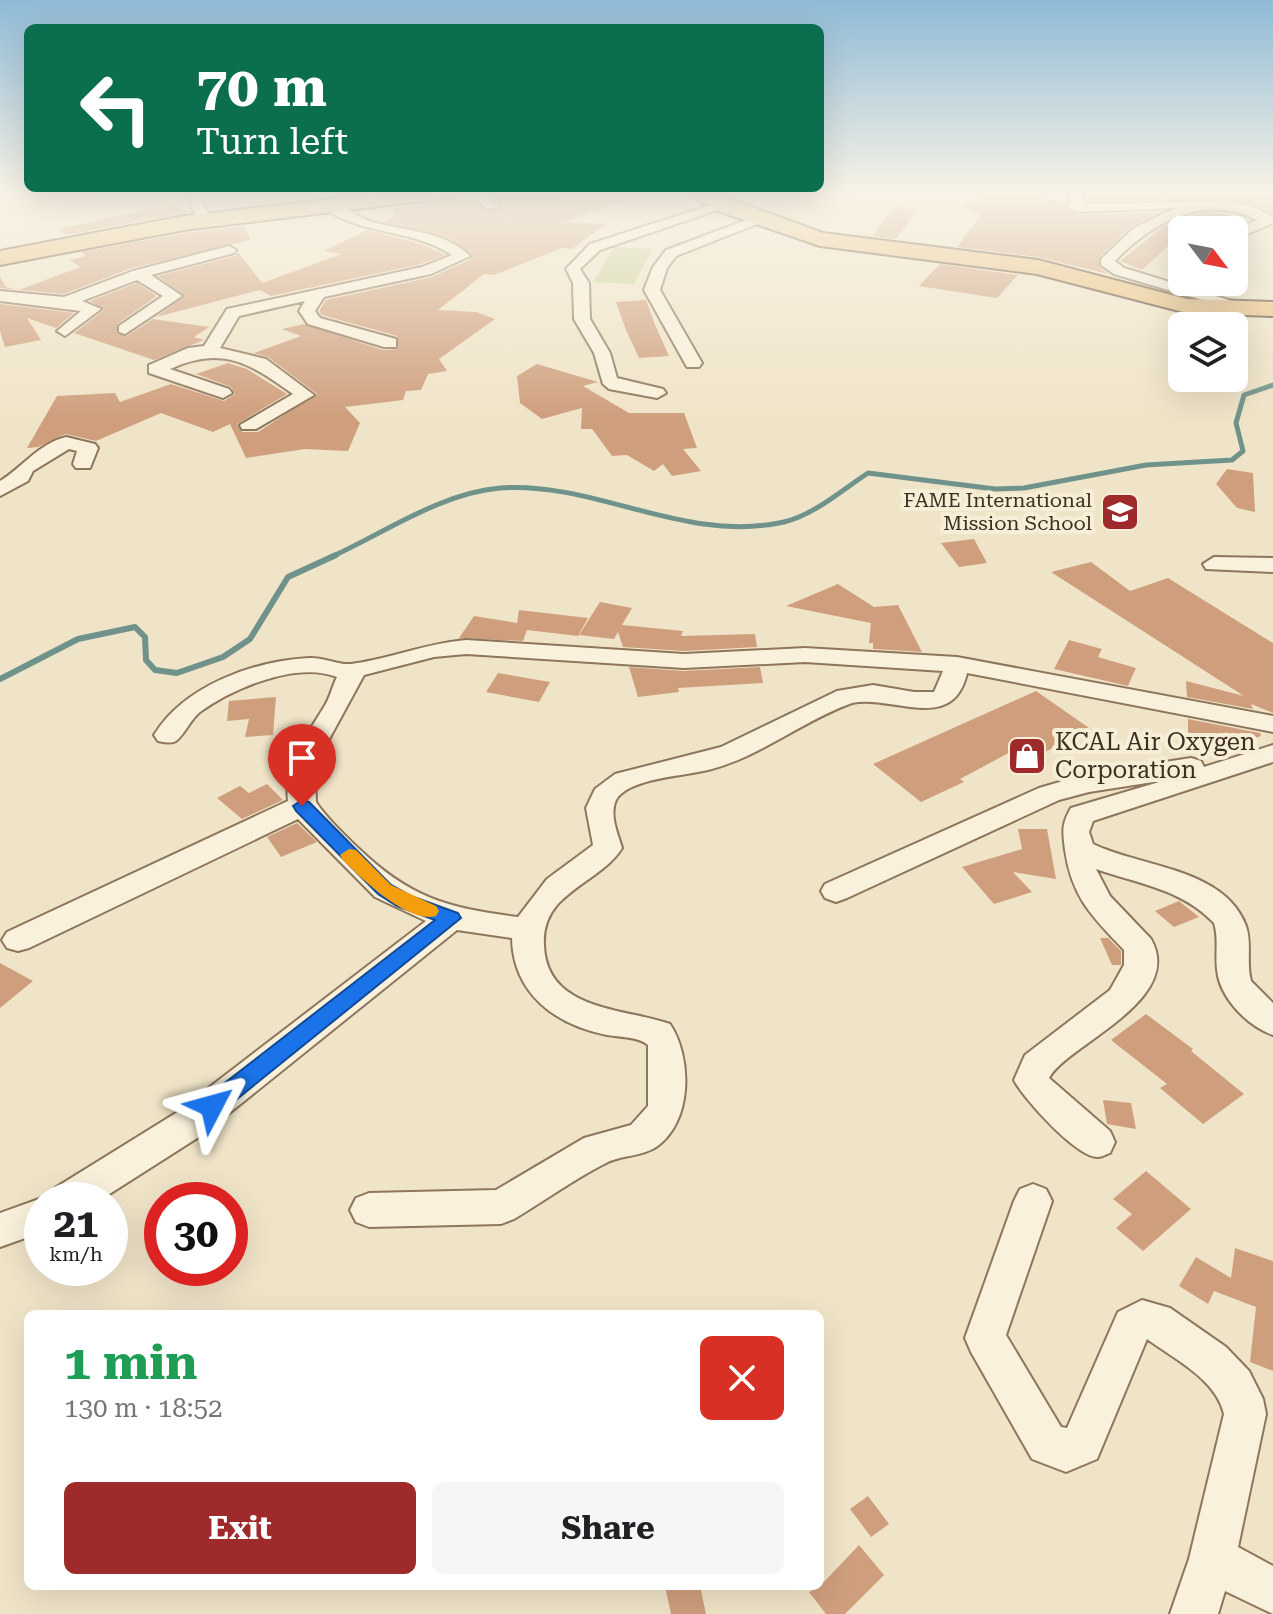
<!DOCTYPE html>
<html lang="en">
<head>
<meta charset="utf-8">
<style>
	:root { --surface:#fff; --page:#f6f6f6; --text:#202124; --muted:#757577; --accent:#9e2a2b }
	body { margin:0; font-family:"Roboto Serif",serif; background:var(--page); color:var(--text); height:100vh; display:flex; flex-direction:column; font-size:30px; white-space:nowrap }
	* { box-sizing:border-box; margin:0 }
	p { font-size:26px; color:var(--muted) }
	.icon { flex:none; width:44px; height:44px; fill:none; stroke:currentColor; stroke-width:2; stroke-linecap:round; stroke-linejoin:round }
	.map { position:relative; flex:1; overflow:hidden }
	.sheet { position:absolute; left:24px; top:1310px; width:800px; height:280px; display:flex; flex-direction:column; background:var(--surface); border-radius:12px; box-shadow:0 8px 32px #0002 }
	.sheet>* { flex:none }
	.top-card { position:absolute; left:24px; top:24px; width:800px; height:168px; border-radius:12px; box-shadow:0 8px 32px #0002; background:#0b6e4f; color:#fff; overflow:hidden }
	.needle { width:52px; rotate:122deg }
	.controls { position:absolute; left:1168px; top:216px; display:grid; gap:16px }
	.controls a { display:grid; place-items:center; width:80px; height:80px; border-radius:12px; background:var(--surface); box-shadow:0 8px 32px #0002; font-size:40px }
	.speed { position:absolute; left:24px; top:1182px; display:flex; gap:16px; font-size:40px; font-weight:700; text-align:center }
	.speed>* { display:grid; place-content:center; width:104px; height:104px; border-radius:50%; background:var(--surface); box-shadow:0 8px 32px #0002; line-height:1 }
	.speed small { font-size:20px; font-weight:400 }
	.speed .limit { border:12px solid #d22; background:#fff; color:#111 }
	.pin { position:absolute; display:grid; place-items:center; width:68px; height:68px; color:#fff; margin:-82px -34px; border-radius:50% 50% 50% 0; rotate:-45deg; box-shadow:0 0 8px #0007 }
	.pin .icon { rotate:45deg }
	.me { position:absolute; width:88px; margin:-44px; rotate:51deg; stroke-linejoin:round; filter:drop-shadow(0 0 6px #0008) }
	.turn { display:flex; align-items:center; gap:28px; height:168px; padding:0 40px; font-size:36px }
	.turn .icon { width:104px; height:104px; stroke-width:2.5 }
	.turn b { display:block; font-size:56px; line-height:68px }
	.round { display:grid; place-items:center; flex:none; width:84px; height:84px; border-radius:12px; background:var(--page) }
	.head { display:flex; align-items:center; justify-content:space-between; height:136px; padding:0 40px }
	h1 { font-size:48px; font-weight:700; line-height:60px; color:#1e9e55 }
	.cta { display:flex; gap:16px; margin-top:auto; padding:16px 40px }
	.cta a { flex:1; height:92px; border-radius:12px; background:var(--accent); color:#fff; font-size:32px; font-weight:700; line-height:92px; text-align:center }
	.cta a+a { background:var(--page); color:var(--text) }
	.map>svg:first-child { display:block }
	.farmland { fill:#e6deb5 }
	.green { fill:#c9cf9b }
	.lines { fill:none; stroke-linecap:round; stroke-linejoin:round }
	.stream-far1 { stroke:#6f938a; stroke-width:5 }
	.stream { stroke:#6f938a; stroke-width:6 }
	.building { fill:#cf9f7d }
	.minor-casing { stroke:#8d765c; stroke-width:4 }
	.trunk-casing { stroke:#5b4430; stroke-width:4 }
	.minor { fill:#faf1dc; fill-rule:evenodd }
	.trunk { fill:#eabe7c; fill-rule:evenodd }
	.route { fill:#1a73e8; stroke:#114b97; stroke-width:2 }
	.slow { fill:#f59e0b }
	.labels { text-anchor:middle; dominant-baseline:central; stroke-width:8; stroke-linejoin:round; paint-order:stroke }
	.far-poi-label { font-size:20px; fill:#3d2e20; stroke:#f7eed8; text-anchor:end }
	.poi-label { font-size:24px; fill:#3d2e20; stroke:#f7eed8; text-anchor:start }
</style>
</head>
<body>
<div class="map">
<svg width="1273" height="1614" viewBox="0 0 1273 1614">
	<rect width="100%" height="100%" fill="#f0e4c8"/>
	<path class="farmland" d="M25 192H116L101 201 77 205Z"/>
	<path class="green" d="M614 247 653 249 634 284 593 282Z"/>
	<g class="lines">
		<path class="stream-far1" d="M331 557C384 533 441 493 500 488 596 481 684 544 784 522 814 515 842 490 868 473L995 489 1024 488 1146 465 1232 460 1243 451 1236 423 1244 395 1273 385"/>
		<path class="stream" d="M0 679 78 639 135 627 145 637 146 660 155 670 177 673 223 657 250 639 288 577 336 555"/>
	</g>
	<path class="building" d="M486 192 640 194 564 222 606 224 572 249 562 248 494 275 484 274 438 310 476 312 495 319 439 359 447 371 428 374 421 390 406 391 403 400 345 407 360 423 348 451 305 449 246 458 230 424 213 432 161 413 96 441 65 434 38 447 27 448 57 396 115 393 120 402 171 384 224 401 235 394 231 387 196 374 228 363 247 369 287 394 237 424 242 432H258L317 394 268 357 254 353 301 336 282 329 304 324 383 350 398 349 397 336 322 315 319 311 326 300 432 277 471 259 472 254 449 238 383 222 395 215 394 208 447 201 463 193 486 211 503 208Z
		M996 192H1017L1066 204 1068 211 1076 215 1162 212 1132 226 1099 257V267L1108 274 1038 257 957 247 981 215 962 206Z
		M1086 192H1266L1273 198V214L1253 203 1226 198 1089 201Z
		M169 205 191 212 66 235 59 229Z
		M895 205 916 211 896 239 873 236Z
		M1218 213 1249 220 1232 230H1182V249L1168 246 1142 270 1120 261 1164 226 1199 214Z
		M245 226 250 240 132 268 64 294 0 288V277L6 287 19 290 80 267 69 260 86 256 82 252 184 233Z
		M367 230 421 244 445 255 421 264 271 296 260 290 156 317 185 296 158 276 235 256 238 252 262 283 342 254 324 251Z
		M940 264 1018 275 997 298 919 286Z
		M137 283 157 296 117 324V334L127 336 153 319 209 327 194 337 204 340 154 360 74 333 104 310 90 301Z
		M646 300 656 327 669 356 639 358 626 330 616 302Z
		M0 304 74 313 56 328 27 318 41 340 5 347 0 331Z
		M537 364 598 382 583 386 629 413H684L697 448 683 449 701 471 672 476 663 464 654 471 627 455 612 456 592 429H581L582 408 542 419 520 403 517 376Z
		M1227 469 1253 473 1255 512 1237 508 1216 484Z
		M974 539 987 563 959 567 941 543Z
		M1091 562 1130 591 1168 578 1273 643V713L1251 704 1253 709 1187 697 1186 681 1244 696 1051 572Z
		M838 584 874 607 898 605 922 652 873 649V643H869L871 623 786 606Z
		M600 602 632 608 622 625 683 631 681 636 755 634 757 647 684 651 623 647 618 632 614 639 579 635Z
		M519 610 588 618 578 636 527 630 523 641 459 638 474 616 517 623Z
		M1069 640 1102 649 1098 657 1136 668 1128 686 1054 669Z
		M629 667 684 671 760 667 763 683 678 688 679 692 638 697Z
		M498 673 550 682 539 702 486 692Z
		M1036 691 1092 730 1034 757 1020 747 960 779 964 782 921 802 873 764Z
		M276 697 273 735 245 737 249 719 227 721 229 701Z
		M1188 719 1260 733 1261 736 1229 747 1223 742 1201 746 1188 732Z
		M267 784 283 800 242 819 217 798 240 786 249 793Z
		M297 823 317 842 281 857 267 837Z
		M1018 829H1047L1056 879 1013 872 1032 892 994 904 962 867 1022 849Z
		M1179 901 1199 917 1174 927 1155 911Z
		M1100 938H1108L1121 951V965H1112Z
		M0 963 33 981 0 1008Z
		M1146 1014 1193 1049 1191 1051 1244 1094 1203 1124 1160 1088 1167 1084 1111 1040Z
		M1103 1100 1131 1103 1136 1129 1107 1124Z
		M1146 1171 1191 1209 1143 1251 1116 1228 1132 1214 1113 1199Z
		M1235 1248 1273 1261V1371L1250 1362 1256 1307 1214 1291 1208 1304 1179 1286 1196 1257 1231 1278Z
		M868 1496 889 1524 871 1537 850 1509Z
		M859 1545 884 1575 845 1614H826L809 1592 820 1586Z
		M665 1586H700L706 1614H671Z"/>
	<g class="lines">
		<defs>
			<path id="minor" d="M185 192H198L211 220 209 223H199Z
				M466 192H481L500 206 488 209Z
				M1069 192H1083V204L1225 201 1252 206 1273 217V223L1234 240V231L1257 220C1205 193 1152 222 1115 261L1124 268 1258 309 1250 314 1114 274 1101 265V259L1134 228 1176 208 1076 212 1069 208Z
				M717 203 729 206 600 250 580 269 589 283 590 319 610 353 617 378 663 389 666 393 657 398 609 389 603 384 594 353 574 319 573 283 566 269 590 244Z
				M328 205C342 203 356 216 369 221 401 231 445 230 470 256L431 274 324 297 315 311 320 318 396 339V347H384L308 324 299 311 305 301 239 316 220 348 266 359 314 395 256 429H242L240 425 293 394C249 363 223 345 170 369L229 389 232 393 223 398 149 373V365L188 348 204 346 227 309 422 267 452 255C415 230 366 235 328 211Z
				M755 217 767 220 676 256 667 268 660 290 702 363 699 367H687L644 290 653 267 666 250Z
				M229 246 236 250 234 253 151 275 182 296 125 334 119 332V326L163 296 137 280 82 301 101 309 65 336 57 331 81 311 0 301V291L64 297 133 271Z
				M66 437 95 444 98 448 90 468H76L73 464 77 451 69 449 33 471 28 481 0 496V481C22 468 38 444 66 437Z
				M1214 557 1273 558V572L1206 569 1203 564Z
				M466 640 684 654 805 648 957 657 1273 716V732L967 673C953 734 894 695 852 703 802 721 760 757 708 770 685 776 628 778 616 800 609 815 618 834 622 848 608 871 576 884 557 905 547 917 543 930 544 945 546 1011 624 1008 670 1024 692 1057 693 1122 656 1147 641 1157 619 1155 604 1164 573 1180 544 1201 514 1219L501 1224 369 1227 356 1222 350 1210 356 1198 369 1193 496 1190 584 1138 631 1125 648 1106V1045C639 1037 620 1037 607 1035 556 1025 513 994 512 938L457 930 202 1135 100 1200H49L55 1188 176 1113 426 921 375 897 298 819 29 948 18 951 7 948 2 940 7 932 288 801C284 762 305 739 324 707 330 698 332 687 337 677 297 661 233 688 200 712 190 720 185 734 176 741 171 744 163 742 158 741L154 735C184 686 253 661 309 658 323 657 338 665 351 664 390 659 427 643 466 640ZM466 654 684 668 805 662 943 671 934 692H914L873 685 837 691 721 747 615 774 595 789 586 808 593 845 547 879 518 917C447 908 410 898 358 848 343 833 327 819 316 802L315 778 321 754 364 675 434 657Z
				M1273 745V762L1093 821 1089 832 1093 844C1140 867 1225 868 1246 926 1252 943 1246 963 1251 981L1273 1003V1035C1247 1026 1219 997 1217 969 1215 953 1219 939 1214 923 1182 889 1139 884 1096 869L1110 896 1151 939C1186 1001 1066 1045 1049 1078L1110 1131 1115 1142 1110 1153C1106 1154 1102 1157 1098 1157 1077 1158 1023 1098 1014 1080L1025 1055 1110 990 1124 965V950C1092 916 1072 898 1065 850 1063 832 1061 825 1071 808L1166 780 1089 792 1059 800 847 898 836 902 825 898 821 891 825 884 1039 788 1087 774 1191 758 1201 761 1204 767Z
				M1033 1184 1046 1189 1052 1201 1006 1335 1061 1427 1067 1428 1118 1312 1142 1300 1170 1308 1226 1347 1249 1371 1263 1399 1266 1414 1238 1547 1273 1566V1614L1225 1591 1218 1614H1170L1189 1559 1224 1414C1216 1379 1174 1359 1147 1339L1097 1459 1066 1472 1032 1459 971 1352 965 1338 1014 1201 1020 1189Z
				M42 1198 47 1200H42V1232L0 1247V1213Z"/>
			<path id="trunk" d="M394 192H457L447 198 184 230 0 265V251L184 216Z
				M685 192H711L823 233 1038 260 1187 299 1273 302V316L1187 313 1037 274 820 246 715 210Z"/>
		</defs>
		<use href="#minor" class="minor-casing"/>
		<use href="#trunk" class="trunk-casing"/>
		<use href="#minor" class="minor"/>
		<use href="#trunk" class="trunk"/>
	</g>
	<linearGradient id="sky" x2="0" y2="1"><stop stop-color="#8fbad6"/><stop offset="0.46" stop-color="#f8f3e6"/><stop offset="1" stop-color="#f8f3e6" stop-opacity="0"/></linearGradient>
	<rect width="1273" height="418" fill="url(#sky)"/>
	<path class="route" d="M302 800 309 802 391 885 411 896 458 913 461 918 221 1112H204L201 1106 204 1099 435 920 397 906 378 894 296 811 293 806Z"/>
	<path class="slow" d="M349 849 356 850 391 885 436 906 439 911 436 916C408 924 361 878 343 860L340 855Z"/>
	<defs>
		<symbol id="school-square" viewBox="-11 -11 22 22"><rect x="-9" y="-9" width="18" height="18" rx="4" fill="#9e2a2b" stroke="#f7eed8"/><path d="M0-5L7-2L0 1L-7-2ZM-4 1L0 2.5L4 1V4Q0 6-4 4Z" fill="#fff"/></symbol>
		<symbol id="shop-square" viewBox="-11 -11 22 22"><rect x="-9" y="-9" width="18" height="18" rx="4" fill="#9e2a2b" stroke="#f7eed8"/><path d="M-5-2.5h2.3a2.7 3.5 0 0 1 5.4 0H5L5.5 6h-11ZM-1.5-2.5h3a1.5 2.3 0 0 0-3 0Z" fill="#fff"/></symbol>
	</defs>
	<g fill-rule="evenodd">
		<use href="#school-square" x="1098" y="490" width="44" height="44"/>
		<use href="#shop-square" x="1005" y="734" width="44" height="44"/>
	</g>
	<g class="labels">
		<g class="far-poi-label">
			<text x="1092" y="500">FAME International<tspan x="1092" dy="23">Mission School</tspan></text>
		</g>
		<g class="poi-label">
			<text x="1055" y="742">KCAL Air Oxygen<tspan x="1055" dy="28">Corporation</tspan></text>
		</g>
	</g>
</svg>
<div class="controls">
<a><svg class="needle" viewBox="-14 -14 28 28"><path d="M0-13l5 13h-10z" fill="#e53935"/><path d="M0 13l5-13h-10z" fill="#757577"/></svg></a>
<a><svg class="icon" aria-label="layers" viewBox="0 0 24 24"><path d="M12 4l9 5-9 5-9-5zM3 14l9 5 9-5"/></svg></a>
</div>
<div class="speed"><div>21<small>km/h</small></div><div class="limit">30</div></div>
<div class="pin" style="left:302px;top:806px;background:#d93025"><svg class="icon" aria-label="arrive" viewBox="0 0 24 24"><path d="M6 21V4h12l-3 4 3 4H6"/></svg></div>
<svg class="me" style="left:212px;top:1106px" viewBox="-20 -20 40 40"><path d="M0-17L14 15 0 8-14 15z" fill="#1a73e8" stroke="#fff" stroke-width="4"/></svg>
<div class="top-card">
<div class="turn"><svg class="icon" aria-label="left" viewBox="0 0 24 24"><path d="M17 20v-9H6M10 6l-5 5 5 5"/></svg><div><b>70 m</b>Turn left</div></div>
</div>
<section class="sheet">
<div class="head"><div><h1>1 min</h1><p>130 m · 18:52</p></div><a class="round" style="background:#d93025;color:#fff"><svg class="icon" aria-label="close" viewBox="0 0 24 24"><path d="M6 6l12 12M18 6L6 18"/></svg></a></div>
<div class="cta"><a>Exit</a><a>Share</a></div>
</section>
</div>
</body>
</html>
